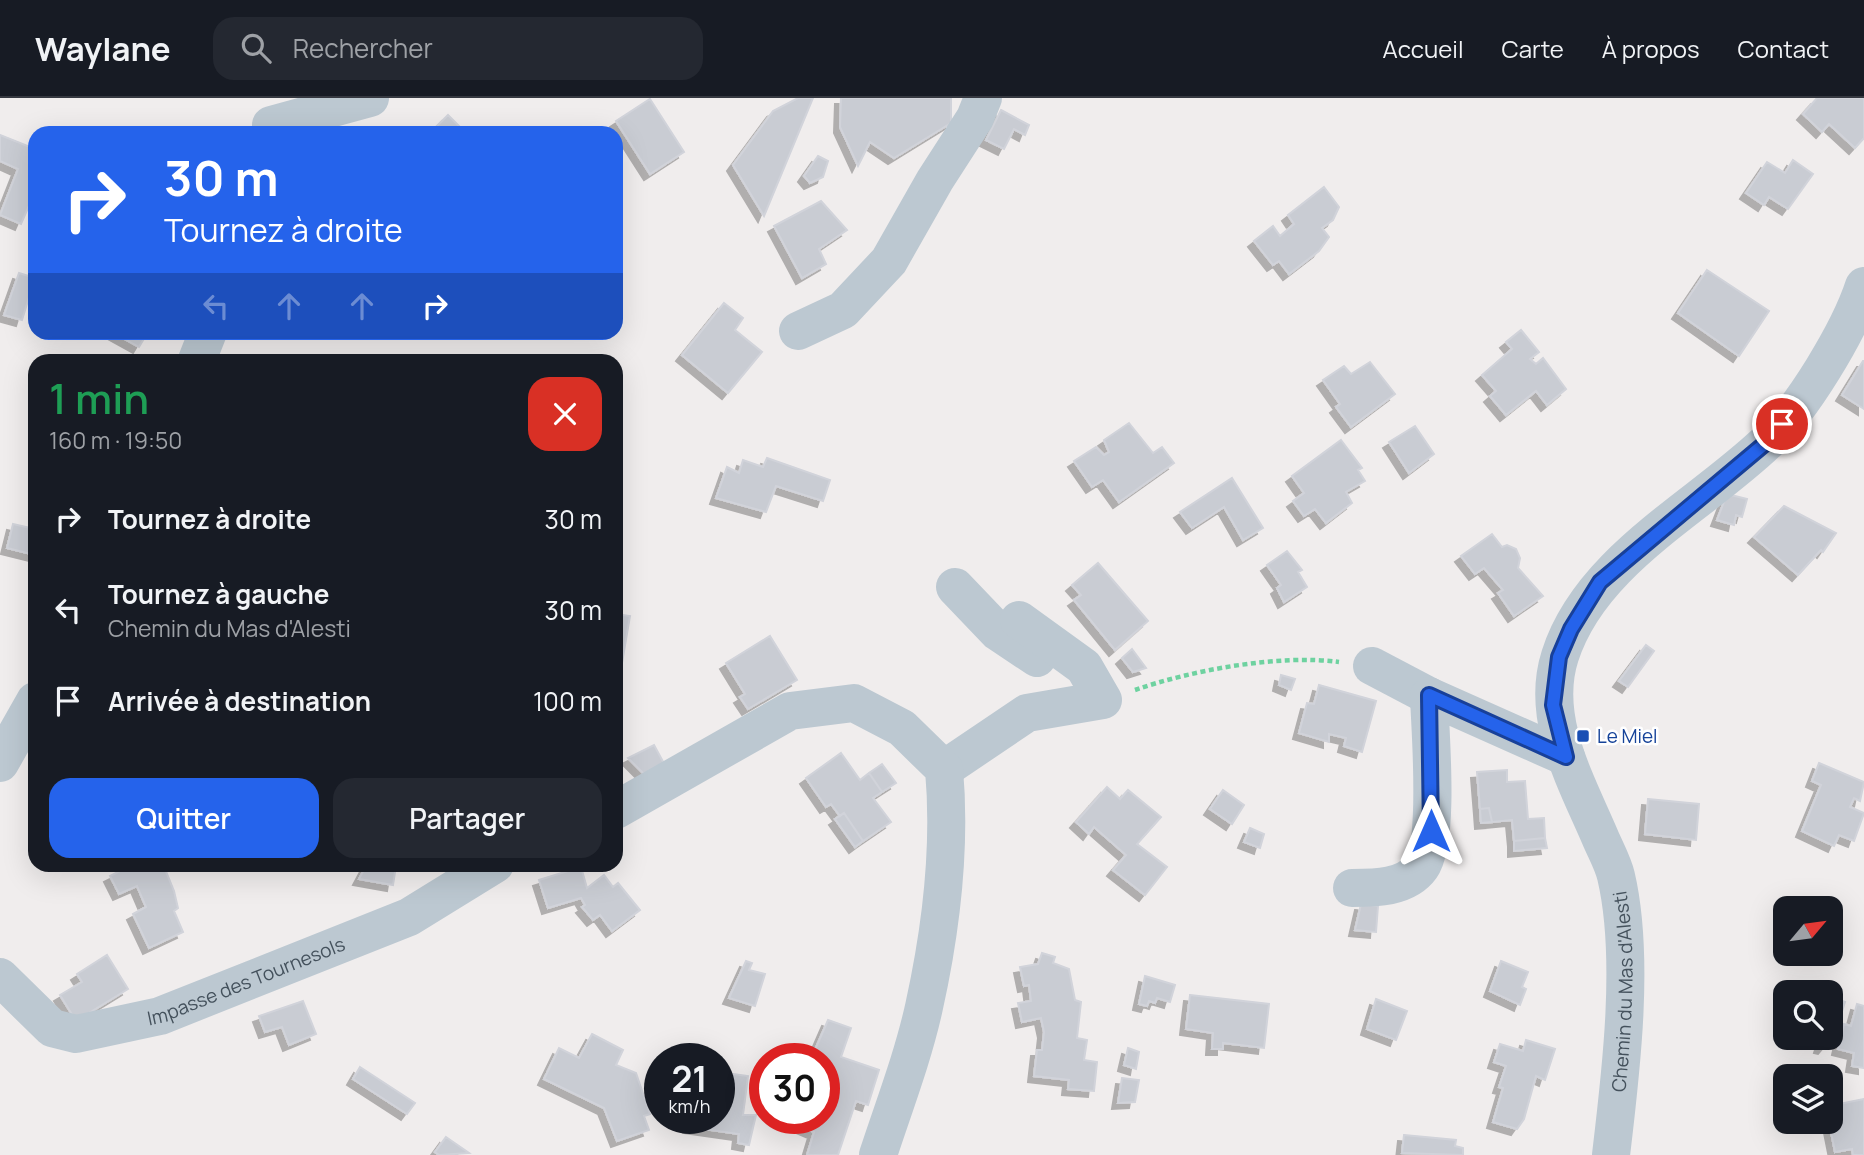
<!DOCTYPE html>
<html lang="fr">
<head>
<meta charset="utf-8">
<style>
	:root { --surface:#171b24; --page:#242831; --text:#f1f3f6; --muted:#9ea1a6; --line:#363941; --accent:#2563eb }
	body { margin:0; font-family:Manrope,sans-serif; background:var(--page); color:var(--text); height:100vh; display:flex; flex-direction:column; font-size:26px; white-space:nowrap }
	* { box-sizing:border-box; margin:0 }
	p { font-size:23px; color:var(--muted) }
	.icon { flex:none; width:38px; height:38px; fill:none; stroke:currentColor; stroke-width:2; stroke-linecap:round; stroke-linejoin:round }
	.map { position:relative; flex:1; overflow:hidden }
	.panel { position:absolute; left:28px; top:256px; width:595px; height:518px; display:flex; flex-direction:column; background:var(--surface); border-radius:21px; box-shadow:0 7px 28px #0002 }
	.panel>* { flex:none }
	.hud { position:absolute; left:28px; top:28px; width:595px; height:214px; border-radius:21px; box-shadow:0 7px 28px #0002; background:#2563eb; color:#fff; overflow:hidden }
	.needle { width:46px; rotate:61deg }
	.controls { position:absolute; left:1773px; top:798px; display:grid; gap:14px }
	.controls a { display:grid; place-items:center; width:70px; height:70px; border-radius:14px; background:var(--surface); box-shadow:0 7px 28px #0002; font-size:35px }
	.speed { position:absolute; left:644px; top:945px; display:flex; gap:14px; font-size:35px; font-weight:700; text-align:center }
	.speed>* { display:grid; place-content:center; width:91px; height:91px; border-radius:50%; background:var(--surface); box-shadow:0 7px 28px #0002; line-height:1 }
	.speed small { font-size:18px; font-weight:400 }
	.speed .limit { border:10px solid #d22; background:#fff; color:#111 }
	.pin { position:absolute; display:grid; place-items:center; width:60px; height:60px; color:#fff; margin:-30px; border:4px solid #fff; border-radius:50%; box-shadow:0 2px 7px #0007 }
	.me { position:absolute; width:77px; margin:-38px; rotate:0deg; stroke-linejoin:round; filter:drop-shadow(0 0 5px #0008) }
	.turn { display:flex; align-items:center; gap:24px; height:147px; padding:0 21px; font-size:32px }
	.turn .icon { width:91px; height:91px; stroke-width:2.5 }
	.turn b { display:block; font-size:49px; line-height:60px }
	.lanes { display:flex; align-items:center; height:66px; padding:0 21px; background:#0003; justify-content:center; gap:35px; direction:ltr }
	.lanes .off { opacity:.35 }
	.round { display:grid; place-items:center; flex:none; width:74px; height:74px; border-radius:21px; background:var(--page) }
	.head { display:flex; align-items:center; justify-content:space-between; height:119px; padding:0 21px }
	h1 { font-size:42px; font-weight:600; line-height:52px; color:#1e9e55 }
	.primary-button { display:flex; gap:14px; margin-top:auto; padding:14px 21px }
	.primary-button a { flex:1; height:80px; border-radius:21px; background:var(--accent); color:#fff; font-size:28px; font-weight:600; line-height:80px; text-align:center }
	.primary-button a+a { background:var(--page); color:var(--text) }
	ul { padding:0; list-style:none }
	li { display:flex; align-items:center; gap:21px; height:91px; padding:0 21px }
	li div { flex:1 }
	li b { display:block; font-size:26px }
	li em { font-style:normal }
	header { display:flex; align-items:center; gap:42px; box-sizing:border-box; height:98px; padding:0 35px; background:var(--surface); border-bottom:2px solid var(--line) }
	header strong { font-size:33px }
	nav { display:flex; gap:38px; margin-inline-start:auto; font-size:24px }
	.search { width:490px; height:63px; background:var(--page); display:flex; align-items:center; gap:18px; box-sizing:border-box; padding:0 24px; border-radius:21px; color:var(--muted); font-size:26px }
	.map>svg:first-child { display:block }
	.building { fill:#c9ccd3; stroke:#d1d3da; stroke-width:2; filter:url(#shadow) }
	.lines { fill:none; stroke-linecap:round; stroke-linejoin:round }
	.path { stroke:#6ed2a0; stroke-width:4.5; stroke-dasharray:5 3.5; stroke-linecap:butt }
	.minor { stroke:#bcc8d1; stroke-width:38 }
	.route-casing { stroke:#184099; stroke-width:18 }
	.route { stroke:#2563eb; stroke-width:12 }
	.transit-dot { fill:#1a4fb4; stroke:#fff; stroke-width:2.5 }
	.labels { text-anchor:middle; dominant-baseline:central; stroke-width:5; stroke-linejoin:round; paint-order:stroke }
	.transit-label { font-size:19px; fill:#164399; stroke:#fff; text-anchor:start }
	.street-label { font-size:19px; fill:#44515c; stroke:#fff }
</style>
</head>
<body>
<header>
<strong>Waylane</strong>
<div class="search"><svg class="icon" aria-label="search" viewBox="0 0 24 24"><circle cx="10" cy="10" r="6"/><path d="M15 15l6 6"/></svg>Rechercher</div>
<nav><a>Accueil</a><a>Carte</a><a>À propos</a><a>Contact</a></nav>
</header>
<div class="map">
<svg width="1864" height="1057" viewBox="0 0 1864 1057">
	<defs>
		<filter id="shadow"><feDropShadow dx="-6" dy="6" stdDeviation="0" flood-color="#0004"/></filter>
	</defs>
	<rect width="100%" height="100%" fill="#f0eded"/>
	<path class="building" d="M798 0H813L764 118 733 67 773 13Z
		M841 0H951V25L894 60 870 44 858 68 840 29Z
		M1817 0H1864V40L1855 50 1829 26 1822 34 1803 16Z
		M650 1 684 54 650 76 616 23Z
		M1001 12 1029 27 1025 37 1014 31 1004 51 986 42Z
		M448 17 466 35H430Z
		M0 37 35 51V94L21 126 0 117 18 71 0 63Z
		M818 58 828 63 823 79 810 85 804 78Z
		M1793 62 1813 76 1788 111 1769 99 1764 107 1746 95 1767 64 1785 75Z
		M1324 89 1339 109 1333 122 1322 130 1329 139 1319 153 1289 176 1279 163 1273 167 1254 143 1273 128 1280 138 1294 126 1288 117Z
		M821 103 847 132 819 151 826 166 802 180 774 128Z
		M1707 172 1769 213 1739 258 1678 215Z
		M19 175 35 180 22 222 4 217Z
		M724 205 743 220 735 232 762 254 728 295 682 257Z
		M1521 232 1539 254 1530 261 1536 266 1543 260 1566 291 1547 307 1536 293 1506 317 1490 298 1496 293 1482 277 1512 251 1506 244Z
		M112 234H148L139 249Z
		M1863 263H1864V311L1842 297Z
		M1370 264 1395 296 1351 329 1336 309 1340 306 1323 282 1344 268 1351 276Z
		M1129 325 1153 355 1162 349 1174 365 1119 404 1103 382 1092 389 1074 363 1096 349 1104 357 1109 354 1104 342Z
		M1415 328 1434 356 1409 375 1389 344Z
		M1341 342 1362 370 1358 372 1365 383 1346 394 1352 405 1326 425 1315 411 1304 418 1293 403 1304 395 1292 378Z
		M767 360 830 382 823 403 776 388 766 414 716 400 727 369 739 375 743 362 763 369Z
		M1232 380 1263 430 1243 442 1224 409 1192 430 1180 414Z
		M1727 396 1747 401 1742 419 1736 417 1734 427 1717 422Z
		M1784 408 1836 435 1823 454 1821 452 1798 477 1754 439Z
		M13 426 35 431V457L7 450Z
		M1492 436 1502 449 1507 447 1516 451 1520 460 1518 470 1543 498 1514 518 1498 495 1503 492 1484 470 1475 476 1461 458Z
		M1287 453 1302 472 1298 474 1307 489 1284 504 1277 490 1281 487 1267 467Z
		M1098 465 1148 523 1115 552 1074 502 1081 497 1072 487Z
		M616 516 630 518 622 565 616 564Z
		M770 538 797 582 748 611 740 599 745 596 726 565Z
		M1646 547 1654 553 1628 589 1619 583Z
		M1132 551 1146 570 1133 574 1122 560Z
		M1281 577 1295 581 1291 592 1279 587Z
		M1319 587 1376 603 1362 654 1344 648 1346 640 1329 636V644L1299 635 1307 605 1314 606Z
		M654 647 667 671 647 679 628 660Z
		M841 655 860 682 869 675 882 694 873 700 891 724 863 743 844 715 840 718 831 706 826 709 806 680Z
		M1819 665 1864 684 1860 703 1854 700 1850 709 1864 715 1854 743 1839 737 1834 748 1802 733 1821 687 1812 683Z
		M882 666 896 685 882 694 869 675Z
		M1507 672V684L1525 683 1528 721 1544 720 1545 740 1514 743 1512 722 1492 724 1489 710 1480 711 1477 674Z
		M1107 689 1120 701 1128 692 1161 719 1137 746 1167 769 1145 797 1113 772 1126 757 1094 729 1089 736 1076 724Z
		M1223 692 1244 707 1232 726 1210 711Z
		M1648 701 1699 706 1696 742 1645 736Z
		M1489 710 1492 724 1481 725 1480 711Z
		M844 715 863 743 855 749 835 721Z
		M1250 730 1264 736 1260 750 1244 744Z
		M1545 740 1547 750 1514 753V743Z
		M134 766H163L174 793 178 810 174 813 183 834 149 850 133 816 146 809 137 788 119 796 110 778Z
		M367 766 396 768 393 787 359 781Z
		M581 769 587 790 604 777 613 789 618 785 640 812 612 833 600 817 593 822 582 809 585 807 581 800 548 810 539 782Z
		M1361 806 1378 808 1376 834 1355 832Z
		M1042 855 1055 859 1053 865 1069 871 1075 902 1081 904 1077 940 1087 942 1084 962 1097 964 1094 993 1068 991 1069 982 1034 978 1037 952H1042L1044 934 1041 920 1022 924 1018 905 1031 903 1029 887 1024 888 1020 869 1038 866Z
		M107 857 128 891 76 923 60 897 82 884 77 876Z
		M746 863 752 865 749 872 765 876 755 908 729 900Z
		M1501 863 1528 874 1522 889 1526 891 1520 907 1490 893Z
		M1145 878 1175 887 1170 904 1157 900 1155 905 1149 903 1147 908 1139 906Z
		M1190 897 1269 906 1264 950 1223 945V951H1212L1213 935 1186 931Z
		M1376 901 1407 913 1396 942 1367 931Z
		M1836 901 1845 904 1834 938 1824 950 1820 949 1823 940H1830V918Z
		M303 903 316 936 289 947 282 929 265 934 259 918Z
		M1857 906 1864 908V970L1852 968 1854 955 1838 951 1844 926 1851 928Z
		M828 922 851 930 841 959 879 972 868 1007 856 1003 838 1057H807L814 1034 802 1029 805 1020H824V961H811Z
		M592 936 623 952 616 967 636 975 650 1016 644 1018 649 1032 617 1043 604 1010 544 981 559 950 579 960Z
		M1526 942 1555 951 1545 982 1536 978 1524 1021 1517 1031 1493 1024 1503 990 1499 989 1506 968 1494 964 1500 946 1523 953Z
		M1128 950 1139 954 1136 971 1124 967Z
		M360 969 415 1005 407 1016 353 981Z
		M719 974 748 978 743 1017H756L749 1047 738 1045 739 1036 689 1029 690 1020H719Z
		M1122 980 1139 982 1135 1004 1118 1005Z
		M1864 1001V1057H1853L1852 1051 1835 1054 1829 1024 1837 1022 1834 1007Z
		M1404 1037 1456 1042 1455 1048 1463 1050V1057L1402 1055Z
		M446 1039 469 1055 439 1057 435 1054Z"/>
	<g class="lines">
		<path class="path" d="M1135 592C1192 572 1280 556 1339 564"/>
		<g class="minor">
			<path d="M271 27 370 0"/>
			<path d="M798 233 843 212 889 163 935 82 975 20 983 0"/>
			<path d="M197 262 208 234"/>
			<path d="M955 489 998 534 1037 560"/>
			<path d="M1372 568 1429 598"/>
			<path d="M0 665 35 603"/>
			<path d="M944 671 1027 615 1103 602 1084 569 1019 522"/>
			<path d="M616 712 790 613 854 605 902 630 944 671C951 749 941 832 924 909 913 959 894 1008 878 1057"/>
			<path d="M1352 790C1375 790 1406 790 1421 769 1440 743 1430 632 1429 598L1566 659"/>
			<path id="s1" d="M0 879 52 930 76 936 160 918 409 819 495 766"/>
			<path id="s2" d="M1611 1057C1621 974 1635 859 1616 778 1613 765 1605 751 1600 739 1576 683 1540 620 1560 558 1590 463 1698 410 1767 344 1802 311 1849 234 1864 188"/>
		</g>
	</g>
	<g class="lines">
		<defs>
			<path id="route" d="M1431 733 1429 597 1566 659 1553 607 1559 559 1571 531 1600 484 1768 343 1782 326"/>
		</defs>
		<use href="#route" class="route-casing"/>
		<use href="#route" class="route"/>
	</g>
	<rect class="transit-dot" x="1576" y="631" width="14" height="14" rx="3.5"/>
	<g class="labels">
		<g class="transit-label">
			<text x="1597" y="638">Le Miel</text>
		</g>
		<g class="street-label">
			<text stroke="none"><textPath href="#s1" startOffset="276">Impasse des Tournesols</textPath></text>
			<text stroke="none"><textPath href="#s2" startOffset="164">Chemin du Mas d'Alesti</textPath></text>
		</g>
	</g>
</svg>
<div class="controls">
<a><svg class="needle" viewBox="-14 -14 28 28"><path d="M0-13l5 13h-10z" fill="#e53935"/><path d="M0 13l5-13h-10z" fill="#9ea1a6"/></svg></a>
<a><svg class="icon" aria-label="search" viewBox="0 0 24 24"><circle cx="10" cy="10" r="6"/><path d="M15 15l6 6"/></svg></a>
<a><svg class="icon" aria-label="layers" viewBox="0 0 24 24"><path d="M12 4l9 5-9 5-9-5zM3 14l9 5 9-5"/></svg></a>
</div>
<div class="speed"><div>21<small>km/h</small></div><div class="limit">30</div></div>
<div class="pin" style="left:1782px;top:326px;background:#d93025"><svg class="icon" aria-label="arrive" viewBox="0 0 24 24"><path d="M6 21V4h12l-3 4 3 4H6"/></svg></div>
<svg class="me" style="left:1431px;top:733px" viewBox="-20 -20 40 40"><path d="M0-17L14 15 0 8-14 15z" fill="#2563eb" stroke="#fff" stroke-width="4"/></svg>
<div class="hud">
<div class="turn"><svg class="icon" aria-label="right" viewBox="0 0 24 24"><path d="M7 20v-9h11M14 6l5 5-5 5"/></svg><div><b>30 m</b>Tournez à droite</div></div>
<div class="lanes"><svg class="icon off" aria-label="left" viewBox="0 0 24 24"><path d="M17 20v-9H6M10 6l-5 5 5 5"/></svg><svg class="icon off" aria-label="ahead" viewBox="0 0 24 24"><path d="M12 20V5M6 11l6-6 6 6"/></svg><svg class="icon off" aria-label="ahead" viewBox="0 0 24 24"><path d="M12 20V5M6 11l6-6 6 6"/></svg><svg class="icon" aria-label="right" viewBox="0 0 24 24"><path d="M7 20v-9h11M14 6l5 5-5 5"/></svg></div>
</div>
<section class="panel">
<div class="head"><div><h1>1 min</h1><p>160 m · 19:50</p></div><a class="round" style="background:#d93025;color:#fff"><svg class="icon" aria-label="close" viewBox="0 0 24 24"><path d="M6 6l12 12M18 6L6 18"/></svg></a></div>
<ul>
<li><svg class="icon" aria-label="right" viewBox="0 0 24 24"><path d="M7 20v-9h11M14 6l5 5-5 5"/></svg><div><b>Tournez à droite</b></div><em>30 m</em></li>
<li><svg class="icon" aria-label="left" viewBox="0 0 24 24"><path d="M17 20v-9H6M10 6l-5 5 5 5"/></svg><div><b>Tournez à gauche</b><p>Chemin du Mas d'Alesti</p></div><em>30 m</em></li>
<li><svg class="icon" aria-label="arrive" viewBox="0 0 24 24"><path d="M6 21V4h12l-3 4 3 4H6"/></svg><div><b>Arrivée à destination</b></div><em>100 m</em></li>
</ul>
<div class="primary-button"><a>Quitter</a><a>Partager</a></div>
</section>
</div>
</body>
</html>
